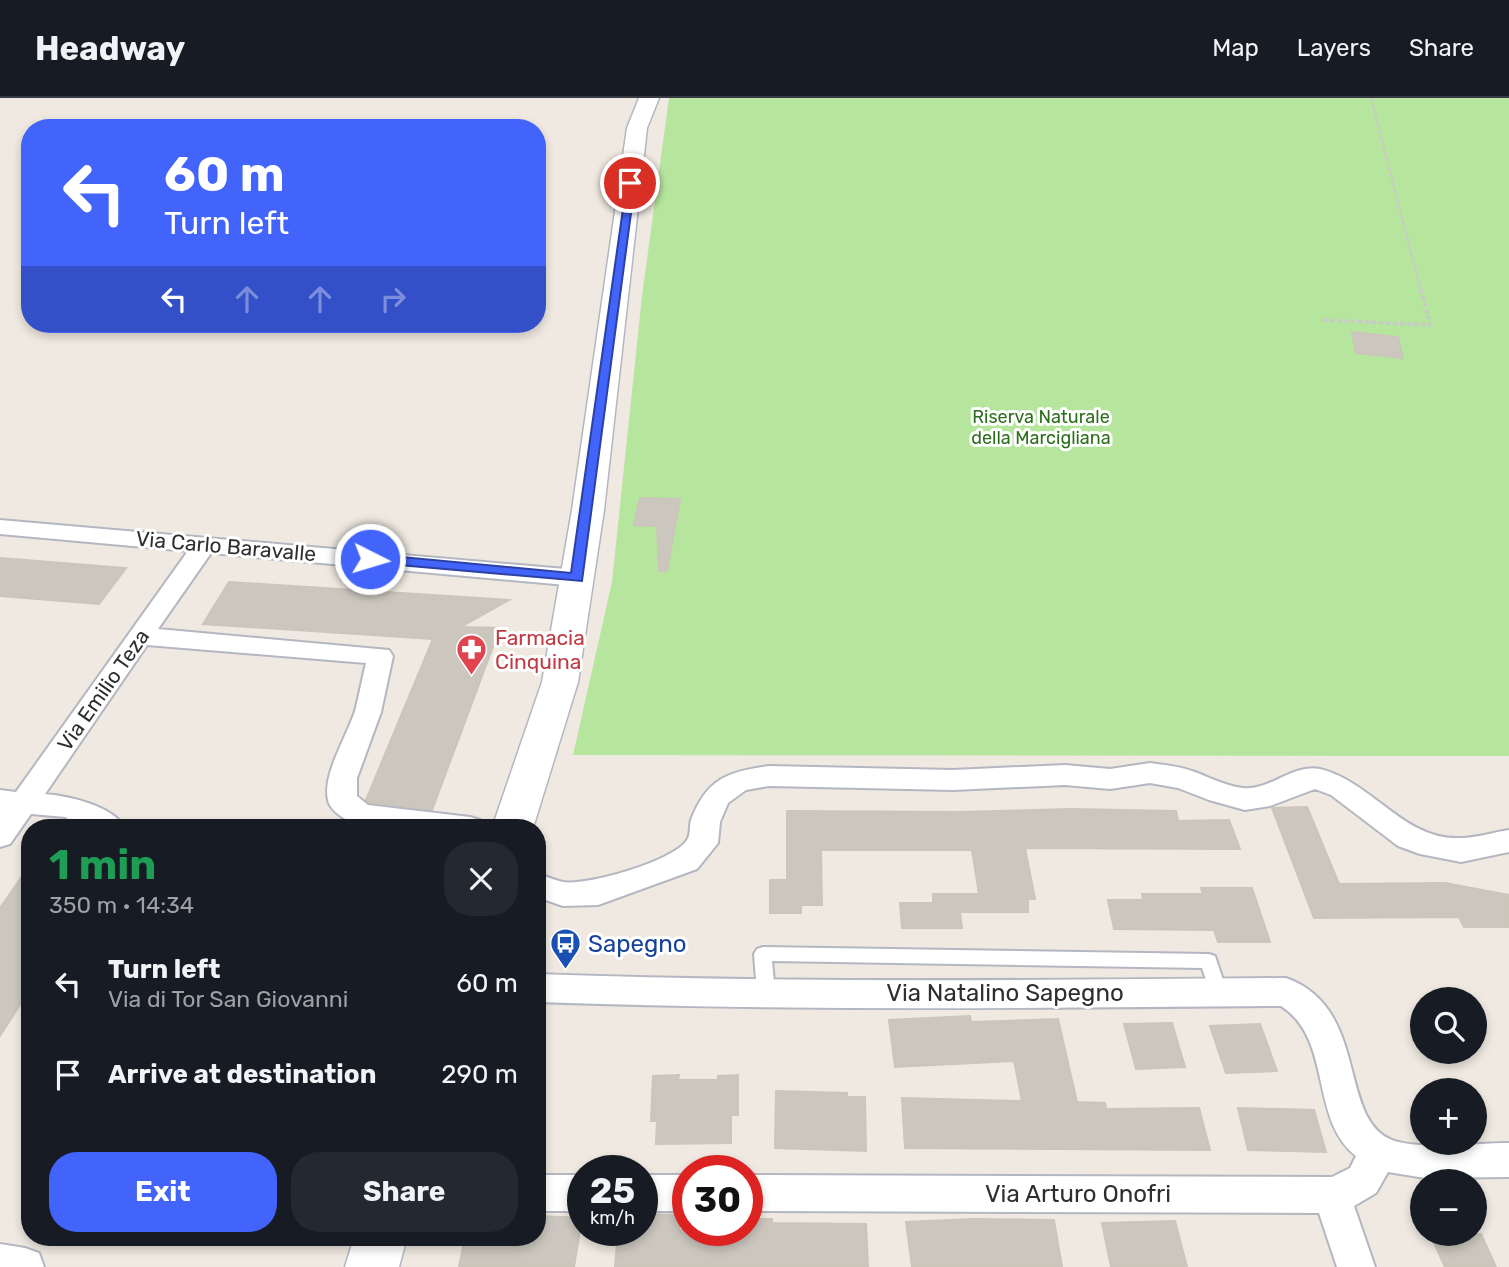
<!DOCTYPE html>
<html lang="en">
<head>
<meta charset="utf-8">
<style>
	:root { --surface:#171b24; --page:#242831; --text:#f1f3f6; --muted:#9ea1a6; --line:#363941; --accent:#4264fb }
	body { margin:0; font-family:Rubik,sans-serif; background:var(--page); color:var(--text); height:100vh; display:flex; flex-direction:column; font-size:26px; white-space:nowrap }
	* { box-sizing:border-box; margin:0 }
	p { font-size:23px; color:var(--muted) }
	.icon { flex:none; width:38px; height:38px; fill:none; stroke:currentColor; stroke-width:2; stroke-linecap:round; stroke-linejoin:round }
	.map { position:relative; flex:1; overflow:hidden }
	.sheet { position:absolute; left:21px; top:721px; width:525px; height:427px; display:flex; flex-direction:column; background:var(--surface); border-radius:28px; box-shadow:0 4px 10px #0003 }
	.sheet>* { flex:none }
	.hud { position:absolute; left:21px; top:21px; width:525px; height:214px; border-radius:28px; box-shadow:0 4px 10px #0003; background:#4264fb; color:#fff; overflow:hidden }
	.tools { position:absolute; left:1410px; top:889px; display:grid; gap:14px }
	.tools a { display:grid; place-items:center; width:77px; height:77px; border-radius:50%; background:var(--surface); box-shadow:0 4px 10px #0003; font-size:35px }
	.speed { position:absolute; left:567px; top:1057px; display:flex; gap:14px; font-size:35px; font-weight:700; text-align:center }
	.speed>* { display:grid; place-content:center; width:91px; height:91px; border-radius:50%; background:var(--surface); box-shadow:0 4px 10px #0003; line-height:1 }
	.speed small { font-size:18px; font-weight:400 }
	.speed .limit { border:10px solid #d22; background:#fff; color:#111 }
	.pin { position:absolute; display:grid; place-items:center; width:60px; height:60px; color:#fff; margin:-30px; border:4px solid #fff; border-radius:50%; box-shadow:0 2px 7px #0007 }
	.me { position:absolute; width:77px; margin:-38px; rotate:95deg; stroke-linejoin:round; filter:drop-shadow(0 0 5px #0008) }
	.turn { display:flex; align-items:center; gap:24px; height:147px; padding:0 28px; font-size:32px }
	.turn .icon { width:91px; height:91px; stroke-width:2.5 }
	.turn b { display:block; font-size:49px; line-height:60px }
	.lanes { display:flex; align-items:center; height:66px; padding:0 28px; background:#0003; justify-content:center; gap:35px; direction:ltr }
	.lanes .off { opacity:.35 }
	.round { display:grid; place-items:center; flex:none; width:74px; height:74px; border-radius:28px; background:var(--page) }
	.headline { display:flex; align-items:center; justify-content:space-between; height:119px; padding:0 28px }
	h1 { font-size:42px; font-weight:700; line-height:52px; color:#1e9e55 }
	.cta { display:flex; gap:14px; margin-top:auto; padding:14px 28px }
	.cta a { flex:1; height:80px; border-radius:28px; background:var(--accent); color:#fff; font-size:28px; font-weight:700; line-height:80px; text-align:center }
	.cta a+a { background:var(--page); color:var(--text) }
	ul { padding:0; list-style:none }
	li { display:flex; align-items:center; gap:21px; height:91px; padding:0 28px }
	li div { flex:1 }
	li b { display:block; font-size:26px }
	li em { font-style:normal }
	header { display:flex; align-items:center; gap:42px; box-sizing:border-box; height:98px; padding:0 35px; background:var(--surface); border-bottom:2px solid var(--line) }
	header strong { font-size:33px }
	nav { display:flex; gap:38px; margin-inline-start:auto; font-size:24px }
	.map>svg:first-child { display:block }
	.green { fill:#b6e59e }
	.building { fill:#cbc7bf; stroke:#cbc5ba; stroke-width:2 }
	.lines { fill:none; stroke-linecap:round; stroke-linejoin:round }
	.lane-casing { stroke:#b4b7c1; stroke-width:4 }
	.street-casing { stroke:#b4b7c1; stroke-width:4 }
	.secondary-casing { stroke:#b4b7c1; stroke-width:3 }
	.path-far1 { stroke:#c9c9c9; stroke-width:2.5; stroke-dasharray:3.5 2; stroke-linecap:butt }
	.path { stroke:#c9c9c9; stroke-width:3.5; stroke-dasharray:4.5 2.5; stroke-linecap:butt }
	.lane { fill:#fff; fill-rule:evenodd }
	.street { fill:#fff; fill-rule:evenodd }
	.secondary { fill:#fff; fill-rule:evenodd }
	.route { fill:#4264fb; stroke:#2b41a3; stroke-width:2 }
	.labels { text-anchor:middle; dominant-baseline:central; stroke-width:6; stroke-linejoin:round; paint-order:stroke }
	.far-park-label { font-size:18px; fill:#2c6e1b; stroke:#fff }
	.street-label { font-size:21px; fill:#2e2e2e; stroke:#fff }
	.health-label { font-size:21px; fill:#be3a42; stroke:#fff; text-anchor:start }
	.near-transit-label { font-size:24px; fill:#164399; stroke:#fff; text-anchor:start }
	.near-street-label { font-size:24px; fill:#2e2e2e; stroke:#fff }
</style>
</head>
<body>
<header>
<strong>Headway</strong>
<nav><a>Map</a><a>Layers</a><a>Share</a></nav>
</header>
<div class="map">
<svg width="1509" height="1169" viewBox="0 0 1509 1169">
	<rect width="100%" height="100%" fill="#efe9e1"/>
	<path class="green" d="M669 0H1509V658L573 657 612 484 642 198Z"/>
	<path class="building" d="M1352 234 1398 239 1403 260 1356 255Z
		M640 400 680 401 667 473H659L657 428 634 427Z
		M0 460 126 470 99 506 0 498Z
		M229 484 509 502 461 529 500 530 432 712 369 704 366 702 433 541 203 526Z
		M1307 709 1339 786 1445 785 1509 797V829H1464L1459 819 1314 820 1272 710Z
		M1072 711 1176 713 1178 723 1229 722 1240 751 1025 750 1035 801H1028V814H960L962 830H902L900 805H933V796H979L972 752H821L822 807H801V815H770V782H787V713L959 714Z
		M30 767V891L0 938V810Z
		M1201 790H1252L1270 844H1218L1214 832 1114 831 1108 802H1143L1142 796H1203Z
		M970 918 971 924 1058 921 1077 1004 1105 1005 1106 1011 1199 1010 1210 1052 905 1050 902 1000 1022 1003 1014 963 895 969 889 922Z
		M1172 925 1185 969 1136 971 1124 926Z
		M1260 926 1277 973 1226 975 1210 928Z
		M679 977 678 982H718V978L738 977V1017H731V1045L656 1046 657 1023H651L653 978Z
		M776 993 847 995V999H865L866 1053 775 1050Z
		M1238 1010 1314 1012 1326 1054 1248 1052Z
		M642 1116 680 1117 679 1132H747V1121H772V1125L866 1126 868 1169H615L618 1132H642Z
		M537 1118 582 1120 574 1169H459L465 1139H537Z
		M973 1121 1054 1122 1062 1169H912L906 1124Z
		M1175 1123 1187 1169H1111L1102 1125Z
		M1430 1136H1481L1496 1169H1445Z"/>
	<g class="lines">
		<defs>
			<path id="lane" d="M763 849 1209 856 1215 858 1227 894 1224 899 1218 901 1212 899 1202 870 772 863 775 895 772 900 766 902 760 900 757 895 754 856 757 851Z"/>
			<path id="street" d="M0 422 577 472 586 475 589 480 586 485 577 488 211 455 158 531 389 552 393 558 381 614 357 680V698L368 707 470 719 480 722 485 730 361 728C350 725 330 714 328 702 322 677 347 638 355 613 359 598 362 581 366 565L147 547 45 696C68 698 112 707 125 730H84L65 719 31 716 10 746 0 749V692L16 694 188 453 0 436Z
				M1150 665C1164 667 1179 668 1192 673 1209 679 1225 688 1243 690 1270 693 1293 665 1320 671 1373 684 1404 743 1461 740 1477 740 1494 734 1509 732V754L1461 764 1420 756 1398 748 1331 697 1315 691 1270 708 1245 712 1209 702 1178 690 1150 685 1110 691 1065 687 953 692 769 688 746 692 728 705 720 724 718 745 697 771 598 807 563 808 537 799V775C545 778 554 782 563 784 587 788 674 763 687 742 691 737 689 728 691 722 707 680 728 674 769 668L953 672 1065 667 1110 671Z
				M537 876C787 885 1036 882 1286 880 1370 910 1337 1020 1392 1042 1418 1052 1479 1045 1509 1045V1079L1425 1080 1388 1074 1376 1095 1354 1108 1375 1169H1337L1319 1115 747 1113V1077L1332 1079 1350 1070 1356 1058C1309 1021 1333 941 1281 908 1033 910 785 913 537 904Z
				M537 1077H583V1113H537Z
				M642 1077H688V1113H642Z
				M0 1146 25 1150 39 1155 44 1169H0Z"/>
			<path id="secondary" d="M639 0H659L647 30 604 412 578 584 533 730H492L542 584 572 412 627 30Z
				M354 1139H407L399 1169H345Z"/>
		</defs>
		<use href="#lane" class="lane-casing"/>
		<use href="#street" class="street-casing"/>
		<use href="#secondary" class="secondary-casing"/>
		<path class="path-far1" d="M1371 0 1421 193"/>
		<path class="path" d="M1323 222 1430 227 1421 191"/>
		<use href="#lane" class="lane"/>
		<use href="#street" class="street"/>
		<use href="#secondary" class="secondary"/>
	</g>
	<path class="route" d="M627 83 635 85 582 483 365 464 362 461 370 456 571 475Z"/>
	<defs>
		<symbol id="pharmacy-pin" viewBox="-11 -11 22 30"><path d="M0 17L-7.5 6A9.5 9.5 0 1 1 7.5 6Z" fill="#e0444e" stroke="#fff"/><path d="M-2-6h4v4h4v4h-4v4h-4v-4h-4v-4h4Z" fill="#fff"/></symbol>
		<symbol id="bus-pin" viewBox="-11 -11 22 30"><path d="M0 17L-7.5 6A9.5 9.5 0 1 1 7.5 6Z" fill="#1a4fb4" stroke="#fff"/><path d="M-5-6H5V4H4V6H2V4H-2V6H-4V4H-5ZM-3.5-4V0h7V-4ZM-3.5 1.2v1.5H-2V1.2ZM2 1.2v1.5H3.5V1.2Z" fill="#fff"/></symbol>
	</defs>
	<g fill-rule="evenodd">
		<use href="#pharmacy-pin" x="454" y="534" width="35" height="47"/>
		<use href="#bus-pin" x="548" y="828" width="35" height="47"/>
	</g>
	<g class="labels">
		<g class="far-park-label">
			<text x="1041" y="319">Riserva Naturale<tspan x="1041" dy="21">della Marcigliana</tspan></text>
		</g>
		<g class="street-label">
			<text transform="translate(226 448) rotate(5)">Via Carlo Baravalle</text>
			<text transform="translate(103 592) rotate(-55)">Via Emilio Teza</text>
		</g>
		<g class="health-label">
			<text x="495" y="539">Farmacia<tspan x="495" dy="24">Cinquina</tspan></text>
		</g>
		<g class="near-transit-label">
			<text x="588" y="846">Sapegno</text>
		</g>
		<g class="near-street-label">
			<text x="1005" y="895">Via Natalino Sapegno</text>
			<text x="1078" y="1096">Via Arturo Onofri</text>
		</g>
	</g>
</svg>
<div class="tools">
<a><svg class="icon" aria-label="search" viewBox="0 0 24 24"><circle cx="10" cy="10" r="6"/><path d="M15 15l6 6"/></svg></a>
<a>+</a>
<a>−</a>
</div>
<div class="speed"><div>25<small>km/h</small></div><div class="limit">30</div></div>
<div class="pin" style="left:630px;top:85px;background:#d93025"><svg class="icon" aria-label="arrive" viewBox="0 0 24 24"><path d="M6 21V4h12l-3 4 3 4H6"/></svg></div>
<svg class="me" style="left:370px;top:461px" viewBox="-20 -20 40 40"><circle r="17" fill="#4264fb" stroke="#fff" stroke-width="3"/><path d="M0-11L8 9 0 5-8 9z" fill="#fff"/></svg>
<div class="hud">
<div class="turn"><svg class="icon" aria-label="left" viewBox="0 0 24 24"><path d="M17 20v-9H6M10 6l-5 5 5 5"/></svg><div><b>60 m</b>Turn left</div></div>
<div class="lanes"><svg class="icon" aria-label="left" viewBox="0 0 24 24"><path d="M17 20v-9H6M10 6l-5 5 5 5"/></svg><svg class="icon off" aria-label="ahead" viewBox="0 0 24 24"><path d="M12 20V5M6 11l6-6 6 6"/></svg><svg class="icon off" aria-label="ahead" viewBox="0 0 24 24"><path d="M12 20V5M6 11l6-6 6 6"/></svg><svg class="icon off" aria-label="right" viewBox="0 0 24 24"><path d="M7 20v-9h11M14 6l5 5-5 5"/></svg></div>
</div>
<section class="sheet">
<div class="headline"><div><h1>1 min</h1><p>350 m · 14:34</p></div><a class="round"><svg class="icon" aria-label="close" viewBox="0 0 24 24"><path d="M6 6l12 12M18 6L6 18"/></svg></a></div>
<ul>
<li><svg class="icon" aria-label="left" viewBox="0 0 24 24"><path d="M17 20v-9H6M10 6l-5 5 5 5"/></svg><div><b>Turn left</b><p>Via di Tor San Giovanni</p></div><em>60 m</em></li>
<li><svg class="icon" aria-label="arrive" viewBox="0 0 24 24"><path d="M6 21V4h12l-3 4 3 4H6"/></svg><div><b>Arrive at destination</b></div><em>290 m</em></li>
</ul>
<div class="cta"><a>Exit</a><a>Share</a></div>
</section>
</div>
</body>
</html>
